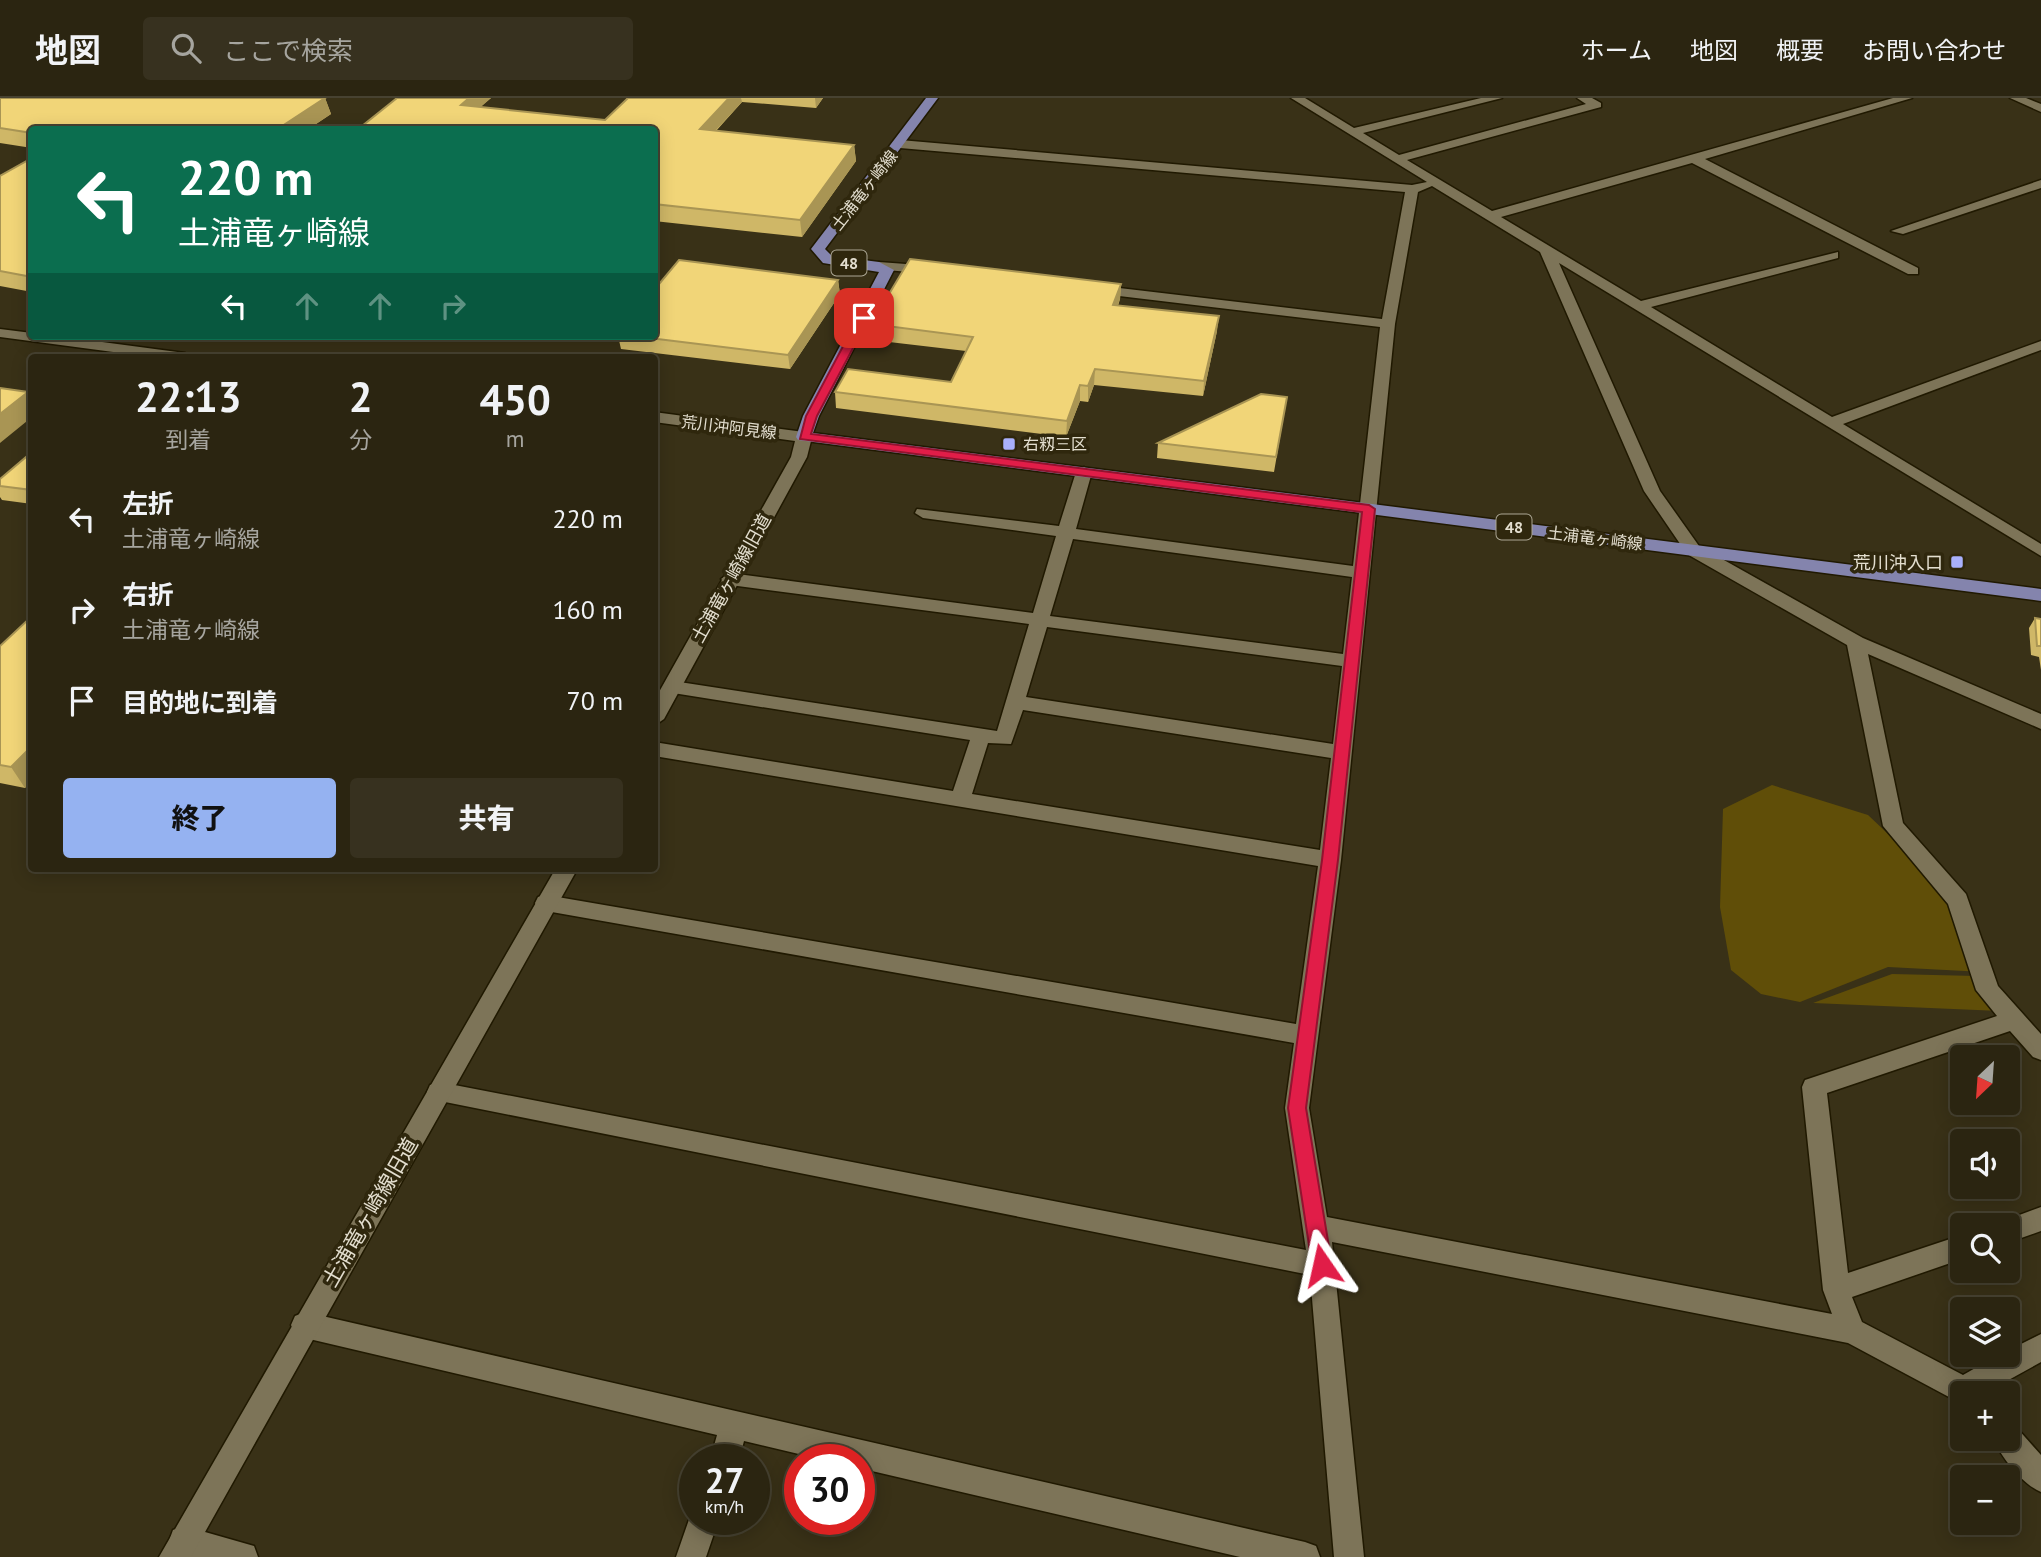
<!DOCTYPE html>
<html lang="ja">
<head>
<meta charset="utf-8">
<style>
	:root { --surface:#2b2511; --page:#37311f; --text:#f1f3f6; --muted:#a6a59f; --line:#474231; --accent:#95b2f1 }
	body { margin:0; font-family:"PT Sans","Noto Sans JP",sans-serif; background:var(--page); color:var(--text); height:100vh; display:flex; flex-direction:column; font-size:26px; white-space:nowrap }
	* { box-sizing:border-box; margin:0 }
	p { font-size:23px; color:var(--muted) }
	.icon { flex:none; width:38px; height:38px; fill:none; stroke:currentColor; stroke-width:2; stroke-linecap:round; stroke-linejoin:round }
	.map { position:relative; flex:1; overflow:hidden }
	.panel { position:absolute; left:28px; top:256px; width:630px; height:518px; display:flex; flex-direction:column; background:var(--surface); border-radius:7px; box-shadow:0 4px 18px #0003,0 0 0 2px var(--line) }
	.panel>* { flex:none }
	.top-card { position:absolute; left:28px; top:28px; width:630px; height:214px; border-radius:7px; box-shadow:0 4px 18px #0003,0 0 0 2px var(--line); background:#0b6e4f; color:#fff; overflow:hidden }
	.needle { width:46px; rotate:205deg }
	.buttons { position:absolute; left:1950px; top:947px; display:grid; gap:14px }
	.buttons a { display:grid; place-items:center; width:70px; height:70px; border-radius:7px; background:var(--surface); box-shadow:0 4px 18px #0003,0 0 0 2px var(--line); font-size:35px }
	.speed { position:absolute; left:679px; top:1346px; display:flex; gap:14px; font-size:35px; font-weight:700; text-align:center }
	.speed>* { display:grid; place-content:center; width:91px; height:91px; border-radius:50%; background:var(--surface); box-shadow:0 4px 18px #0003,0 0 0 2px var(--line); line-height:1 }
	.speed small { font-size:18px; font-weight:400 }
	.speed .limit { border:10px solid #d22; background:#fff; color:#111 }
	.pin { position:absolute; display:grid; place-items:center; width:60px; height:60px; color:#fff; margin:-30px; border-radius:14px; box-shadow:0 4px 10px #0006 }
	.me { position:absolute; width:77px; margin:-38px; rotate:349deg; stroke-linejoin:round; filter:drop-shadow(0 0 5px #0008) }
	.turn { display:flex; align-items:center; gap:24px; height:147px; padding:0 35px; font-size:32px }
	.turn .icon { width:91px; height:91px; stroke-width:2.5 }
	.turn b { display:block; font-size:49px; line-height:60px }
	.lanes { display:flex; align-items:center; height:66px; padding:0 35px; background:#0003; justify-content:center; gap:35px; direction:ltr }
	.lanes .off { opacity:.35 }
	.eta { display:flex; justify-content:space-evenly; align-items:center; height:119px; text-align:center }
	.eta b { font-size:42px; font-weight:800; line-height:49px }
	.action { display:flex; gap:14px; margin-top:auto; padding:14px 35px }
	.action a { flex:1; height:80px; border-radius:7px; background:var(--accent); color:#111; font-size:28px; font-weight:800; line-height:80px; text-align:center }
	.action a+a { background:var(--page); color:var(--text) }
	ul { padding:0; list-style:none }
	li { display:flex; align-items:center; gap:21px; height:91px; padding:0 35px }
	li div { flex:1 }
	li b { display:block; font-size:26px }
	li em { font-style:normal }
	header { display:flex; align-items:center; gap:42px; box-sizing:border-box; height:98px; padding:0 35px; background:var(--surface); border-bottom:2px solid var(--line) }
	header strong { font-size:33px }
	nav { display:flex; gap:38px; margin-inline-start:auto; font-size:24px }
	.search { width:490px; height:63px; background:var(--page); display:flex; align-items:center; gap:18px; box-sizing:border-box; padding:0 24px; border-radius:7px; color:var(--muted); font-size:26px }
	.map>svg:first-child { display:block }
	.green { fill:#604e08 }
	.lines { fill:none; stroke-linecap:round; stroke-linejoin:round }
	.street-casing { stroke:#201901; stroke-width:3 }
	.secondary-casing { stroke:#201901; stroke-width:3 }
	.primary-casing { stroke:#201901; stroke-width:3 }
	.street { fill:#7d7458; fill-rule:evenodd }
	.secondary { fill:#7d7458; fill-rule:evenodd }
	.primary { fill:#8484ad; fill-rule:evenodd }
	.wall { fill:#cfb767 }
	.shaded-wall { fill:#a99554 }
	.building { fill:#f1d578; stroke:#a99554; stroke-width:2 }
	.route { fill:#e11d48; stroke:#92132f; stroke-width:2 }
	.poi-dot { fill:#a9b0fc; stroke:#2f270d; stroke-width:2.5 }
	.labels { text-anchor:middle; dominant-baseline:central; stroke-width:7; stroke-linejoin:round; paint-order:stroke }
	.far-street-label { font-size:16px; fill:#e3decf; stroke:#2f270d }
	.shield { fill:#2f270d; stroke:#ada795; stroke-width:2 }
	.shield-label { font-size:16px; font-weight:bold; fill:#e3decf }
	.far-poi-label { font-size:16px; fill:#e3decf; stroke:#2f270d; text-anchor:start }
	.poi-label { font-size:18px; fill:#e3decf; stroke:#2f270d; text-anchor:end }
	.street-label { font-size:18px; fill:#e3decf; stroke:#2f270d }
	.near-street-label { font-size:21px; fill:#e3decf; stroke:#2f270d }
</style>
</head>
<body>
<header>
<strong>地図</strong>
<div class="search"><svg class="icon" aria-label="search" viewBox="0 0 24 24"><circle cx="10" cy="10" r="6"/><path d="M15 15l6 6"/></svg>ここで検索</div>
<nav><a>ホーム</a><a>地図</a><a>概要</a><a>お問い合わせ</a></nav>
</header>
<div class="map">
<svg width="2041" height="1459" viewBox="0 0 2041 1459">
	<rect width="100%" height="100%" fill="#393117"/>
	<path class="green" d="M1772 687 1868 717 1958 802 1984 874 1888 869 1800 904 1761 896 1731 872 1720 809 1723 711Z
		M1892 876 1976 878V892L2000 913 1813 905Z"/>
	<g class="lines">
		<defs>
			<path id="street" d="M1291 0H1305L1354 30 1481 0H1502L1363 35 1399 57 1586 6 1577 0H1592L1601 5V9L1407 62 1492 113 1893 0H1912L1705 61 1918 170V176H1908L1692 65 1501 119 1641 203 1838 154V160L1651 209 1832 319 2041 243V252L1843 326 2041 446V458L1559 165 1660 393 1699 448 1863 540 2041 616V631L1868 556 1903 725 1966 796 1998 888 2041 936V962L2033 959 2010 933 1827 995 1848 1175 1962 1137V1161L1852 1199 1862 1224 1963 1277 2000 1256H2007V1253L2041 1236V1264L1985 1295H1962V1306L1848 1245 1332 1144 1364 1459H1334L1310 1177 430 1001 427 994 430 987 439 984 1306 1152 1285 1010 1294 945 546 813 538 811 535 805 538 799 546 797 1296 926 1318 768 654 658V644L953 693 970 642 673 595 663 589 673 583 997 633 1029 526 730 487 721 481 730 475 1033 515 1056 438 923 420 915 415 917 411 1059 428 1076 374 1084 369 1092 374 1076 431 1353 468 1380 229 1094 195 1087 191 1094 187 1382 221 1405 94 900 50 894 46 900 42 1412 87 1427 84ZM1432 88 1540 154 1644 393 1687 456 1847 547 1883 728 1948 806 1976 892 1997 918 1805 982 1802 989 1823 1192 1832 1216 1327 1119 1309 1010 1341 762 1395 226 1418 94ZM1073 441 1352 479 1343 556 1050 518ZM1047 529 1342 568 1333 646 1026 599ZM1023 612 1331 660 1320 752 972 696 988 645 1011 646Z
				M2010 0H2026L2041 6V14Z
				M2041 82V90L1903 136 1891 133Z
				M879 164 933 168 940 172 933 176 874 171V165Z
				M2041 1109V1133L2007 1145V1127H1997L1998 1125Z
				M305 1214 1305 1444 1316 1448 1320 1459H1240L859 1370V1362H824L744 1343 739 1362H710L717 1337 305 1240 295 1236 291 1227 295 1218Z
				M2007 1326 2017 1330 2041 1357V1394C2022 1386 2001 1359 1993 1340H2007Z
				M693 1410 695 1421H719L706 1459H676Z
				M184 1428 254 1448 258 1459H187L173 1454 169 1443 173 1432Z"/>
			<path id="secondary" d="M0 231 32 235V238H57L185 255 192 259H151L0 239Z
				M654 314 804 334 812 339 807 359 664 621 654 628V603L791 359 795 343 654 324Z
				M556 770H578L191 1459H159Z"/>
			<path id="primary" d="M926 0H938L825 151 832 158 879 164 894 172 819 318 813 335 2041 491V503L798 342 796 339 803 318 879 174 823 165 811 151Z"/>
		</defs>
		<use href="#street" class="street-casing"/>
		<use href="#secondary" class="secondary-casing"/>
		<use href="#primary" class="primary-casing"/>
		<use href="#street" class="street"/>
		<use href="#secondary" class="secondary"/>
		<use href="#primary" class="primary"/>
	</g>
	<path class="wall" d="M0 0H325L331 16 307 32H32V50L0 45Z
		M397 0H491L480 9 605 22 628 0H823L816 10 742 4 716 33 854 47 856 63 802 139 654 123V32Z
		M32 60V194L0 188V78Z
		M838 182 840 196 790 271 621 251 618 238H654Z
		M1121 186 1120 201 1118 208 1217 233 1203 298 1094 287 1088 304 1080 303 1066 339 836 310 835 294 951 284 966 253 872 242 871 226Z
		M1287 299 1274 374 1157 360 1158 345Z
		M32 354V406L2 402 0 399V381Z
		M32 518V682L25 690 0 685V548Z
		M2035 520 2041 521V572L2039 559 2031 557 2029 530Z"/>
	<path class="shaded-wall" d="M325 0 331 16 307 32H276Z
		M469 0H491L465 23 461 7Z
		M729 0H741L742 4 702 47 700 31Z
		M815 0H823L816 10Z
		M854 47 856 63 802 139 800 122Z
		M838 182 840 196 790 271 788 257Z
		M1121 186 1120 201 1112 223 1113 207Z
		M1219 218 1217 233 1203 298 1204 283Z
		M1095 271 1094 287 1088 304V288Z
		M1080 287V303L1066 339 1067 323Z
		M28 294 32 301V319L0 345V316Z
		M32 648V682L25 690 11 669Z"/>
	<path class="building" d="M0 0H325L276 32H32V35L0 30Z
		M397 0H469L461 7 605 22 628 0H729L700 31 854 47 800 122 654 106V32H357Z
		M32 60V179L0 173V78Z
		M910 161 1121 186 1113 207 1219 218 1204 283 1095 271 1088 288 1080 287 1067 323 835 294 848 271 951 284 973 239 871 226Z
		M679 162 838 182 788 257 633 238H654V192Z
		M0 290 28 294 0 316Z
		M1261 296 1287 299 1276 359 1158 345Z
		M32 354V392L0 388V381Z
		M32 518V648L11 669 0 667V548Z
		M2035 520 2041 521V548H2037Z"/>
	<path class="route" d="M864 217 869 220 817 318 811 336 1369 407 1375 411 1338 762 1306 1010 1332 1167 1329 1174 1322 1176 1315 1174 1312 1167 1288 1010 1322 762 1362 414 800 341 806 318 858 220Z"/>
	<g class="poi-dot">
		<rect x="1002" y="339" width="14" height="14" rx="3.5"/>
		<rect x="1950" y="457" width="14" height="14" rx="3.5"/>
	</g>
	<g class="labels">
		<g class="far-street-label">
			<text transform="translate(864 92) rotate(-52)">土浦竜ヶ崎線</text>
			<text transform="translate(729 329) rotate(7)">荒川沖阿見線</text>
			<text transform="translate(1595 440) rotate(7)">土浦竜ヶ崎線</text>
		</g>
		<g class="shield">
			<rect x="831.5" y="152.5" width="35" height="25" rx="5"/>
			<rect x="1496.5" y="416.5" width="35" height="25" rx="5"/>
		</g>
		<g class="shield-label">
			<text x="849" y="165">48</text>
			<text x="1514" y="429">48</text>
		</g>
		<g class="far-poi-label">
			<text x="1023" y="346">右籾三区</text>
		</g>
		<g class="poi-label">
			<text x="1943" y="464">荒川沖入口</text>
		</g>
		<g class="street-label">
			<text transform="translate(731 480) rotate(-61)">土浦竜ヶ崎線旧道</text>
		</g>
		<g class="near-street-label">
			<text transform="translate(370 1114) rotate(-60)">土浦竜ヶ崎線旧道</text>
		</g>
	</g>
</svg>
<div class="buttons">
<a><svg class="needle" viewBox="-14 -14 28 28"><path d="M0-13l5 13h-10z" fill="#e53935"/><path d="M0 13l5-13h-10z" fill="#a6a59f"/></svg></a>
<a><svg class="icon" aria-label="sound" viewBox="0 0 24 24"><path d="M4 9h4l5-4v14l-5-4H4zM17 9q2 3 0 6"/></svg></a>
<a><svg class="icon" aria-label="search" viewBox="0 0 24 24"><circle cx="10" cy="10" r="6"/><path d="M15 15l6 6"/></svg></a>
<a><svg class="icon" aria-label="layers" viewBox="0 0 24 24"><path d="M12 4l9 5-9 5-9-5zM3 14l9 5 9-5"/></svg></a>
<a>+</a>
<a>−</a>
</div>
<div class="speed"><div>27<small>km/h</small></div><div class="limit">30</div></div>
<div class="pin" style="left:864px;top:220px;background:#d93025"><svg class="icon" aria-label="arrive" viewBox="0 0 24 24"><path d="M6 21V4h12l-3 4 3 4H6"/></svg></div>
<svg class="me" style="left:1322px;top:1167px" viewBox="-20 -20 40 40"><path d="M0-17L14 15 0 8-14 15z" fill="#e11d48" stroke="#fff" stroke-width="4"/></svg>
<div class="top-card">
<div class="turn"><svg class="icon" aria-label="left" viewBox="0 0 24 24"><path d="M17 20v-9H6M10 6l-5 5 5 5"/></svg><div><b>220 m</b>土浦竜ヶ崎線</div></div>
<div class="lanes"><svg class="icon" aria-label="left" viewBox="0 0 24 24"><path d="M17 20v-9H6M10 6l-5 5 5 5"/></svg><svg class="icon off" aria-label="ahead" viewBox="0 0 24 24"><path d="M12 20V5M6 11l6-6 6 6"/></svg><svg class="icon off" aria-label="ahead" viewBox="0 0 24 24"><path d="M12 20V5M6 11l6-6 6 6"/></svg><svg class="icon off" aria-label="right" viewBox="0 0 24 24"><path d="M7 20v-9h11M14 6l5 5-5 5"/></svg></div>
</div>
<section class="panel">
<div class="eta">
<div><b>22:13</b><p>到着</p></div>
<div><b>2</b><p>分</p></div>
<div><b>450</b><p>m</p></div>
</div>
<ul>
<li><svg class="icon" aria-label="left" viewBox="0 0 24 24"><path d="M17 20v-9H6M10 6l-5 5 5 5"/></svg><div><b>左折</b><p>土浦竜ヶ崎線</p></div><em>220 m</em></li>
<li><svg class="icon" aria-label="right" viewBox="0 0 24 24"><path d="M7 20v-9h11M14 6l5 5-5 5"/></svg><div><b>右折</b><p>土浦竜ヶ崎線</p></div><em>160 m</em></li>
<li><svg class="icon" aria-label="arrive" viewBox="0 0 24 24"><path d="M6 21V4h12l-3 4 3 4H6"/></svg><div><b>目的地に到着</b></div><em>70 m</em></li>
</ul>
<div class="action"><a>終了</a><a>共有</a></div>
</section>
</div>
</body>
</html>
